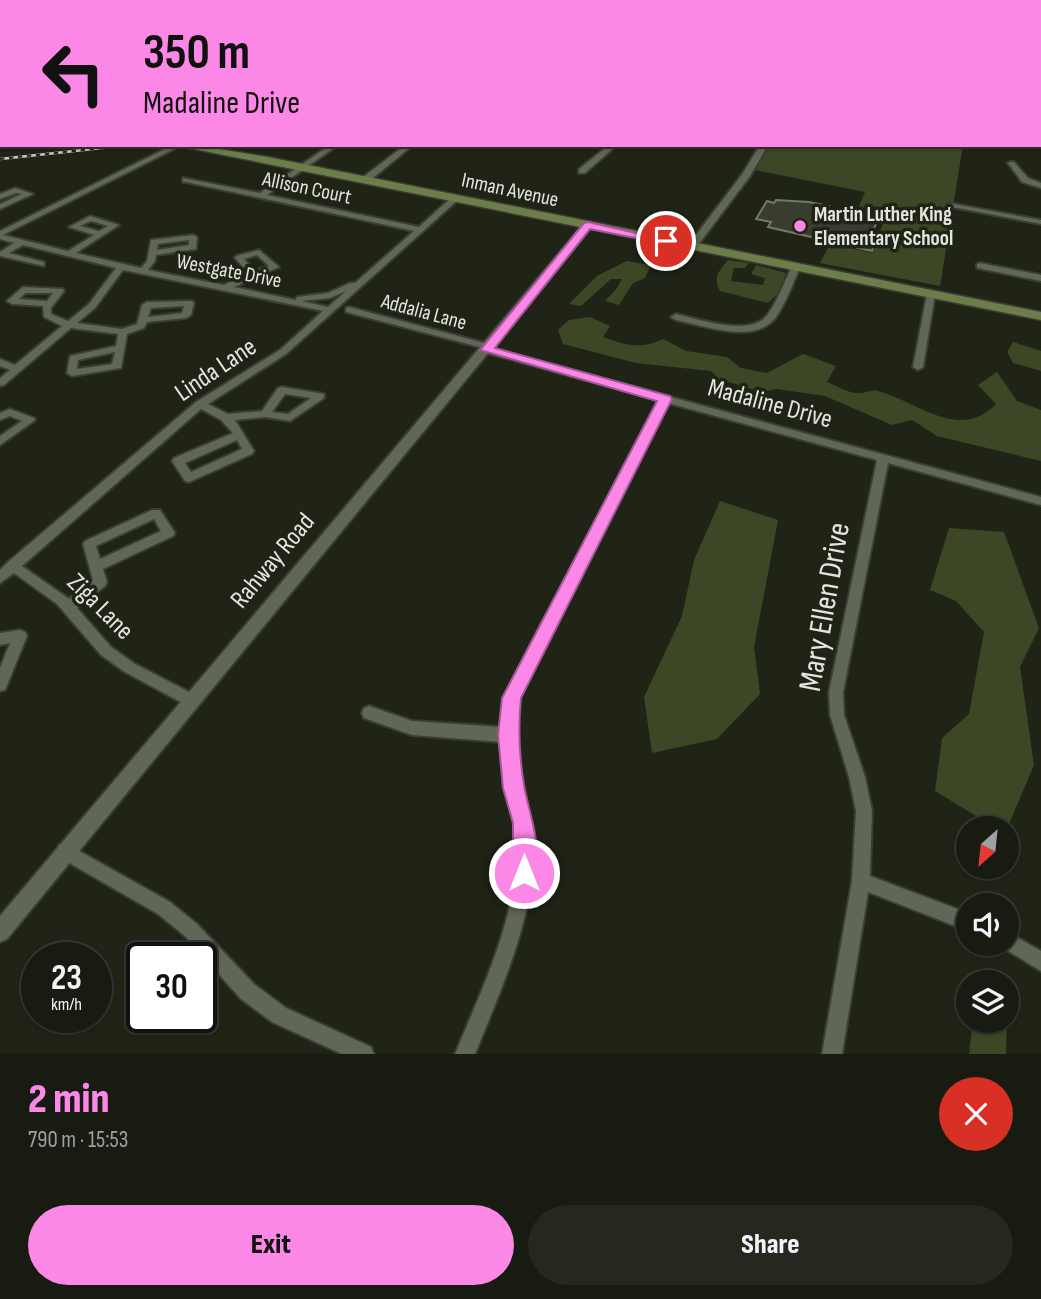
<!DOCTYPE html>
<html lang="en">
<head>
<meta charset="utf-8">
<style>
	:root { --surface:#171b11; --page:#24281f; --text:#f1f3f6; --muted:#9ea19f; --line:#363931; --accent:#fb87e6 }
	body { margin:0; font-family:"Sofia Sans Condensed",sans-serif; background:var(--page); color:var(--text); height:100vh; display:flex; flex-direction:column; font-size:26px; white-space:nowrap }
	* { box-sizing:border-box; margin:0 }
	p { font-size:23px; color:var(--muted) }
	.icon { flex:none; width:38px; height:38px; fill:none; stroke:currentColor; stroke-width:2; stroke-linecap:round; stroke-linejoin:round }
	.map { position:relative; height:1054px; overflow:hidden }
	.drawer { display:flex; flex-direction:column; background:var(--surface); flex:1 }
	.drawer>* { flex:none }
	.top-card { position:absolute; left:0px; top:0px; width:1041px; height:147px; box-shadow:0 2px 5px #0004,0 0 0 2px var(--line); background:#fb87e6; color:#111; overflow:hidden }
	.needle { width:46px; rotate:207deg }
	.tools { position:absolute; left:956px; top:816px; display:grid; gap:14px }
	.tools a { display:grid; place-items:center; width:63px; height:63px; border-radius:50%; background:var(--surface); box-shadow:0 2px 5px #0004,0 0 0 2px var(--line); font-size:35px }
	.speed { position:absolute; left:21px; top:942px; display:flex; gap:14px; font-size:35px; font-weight:700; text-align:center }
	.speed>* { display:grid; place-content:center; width:91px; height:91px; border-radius:50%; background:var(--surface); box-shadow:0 2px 5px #0004,0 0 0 2px var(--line); line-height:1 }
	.speed small { font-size:18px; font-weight:400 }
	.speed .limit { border:4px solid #111; border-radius:10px; background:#fff; color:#111 }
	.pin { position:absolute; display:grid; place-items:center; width:60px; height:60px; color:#fff; margin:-30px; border:4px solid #fff; border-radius:50%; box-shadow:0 2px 7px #0007 }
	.me { position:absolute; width:77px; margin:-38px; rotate:0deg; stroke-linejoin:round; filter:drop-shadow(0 0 5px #0008) }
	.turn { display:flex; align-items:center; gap:24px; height:147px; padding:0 28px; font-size:32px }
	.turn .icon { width:91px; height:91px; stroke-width:2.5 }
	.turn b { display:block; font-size:49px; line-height:60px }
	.round { display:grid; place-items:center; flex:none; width:74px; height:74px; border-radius:37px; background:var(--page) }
	.head { display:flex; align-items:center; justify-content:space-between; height:119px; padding:0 28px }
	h1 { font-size:42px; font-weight:800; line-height:52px; color:var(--accent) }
	.action { display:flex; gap:14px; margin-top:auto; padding:14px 28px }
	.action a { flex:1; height:80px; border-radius:42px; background:var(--accent); color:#111; font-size:28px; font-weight:800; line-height:80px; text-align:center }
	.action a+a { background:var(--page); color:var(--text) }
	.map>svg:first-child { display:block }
	.green { fill:#3c4825 }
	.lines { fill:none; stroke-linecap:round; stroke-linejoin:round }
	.stream { stroke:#79875c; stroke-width:2 }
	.building { fill:#383d2f; stroke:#737969; stroke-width:2 }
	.minor-casing { stroke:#393d33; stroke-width:4 }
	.tertiary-casing { stroke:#393d33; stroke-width:4 }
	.secondary-casing { stroke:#393d33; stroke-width:3 }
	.minor { fill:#616757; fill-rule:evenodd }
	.tertiary { fill:#616757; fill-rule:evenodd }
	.secondary { fill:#6d7d4a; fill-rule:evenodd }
	.rail-casing { stroke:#cccfc6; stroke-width:2.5 }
	.rail { stroke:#1f2417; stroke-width:2; stroke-dasharray:4.5; stroke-linecap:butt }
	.route { fill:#fb87e6; stroke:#a35896; stroke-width:2 }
	.poi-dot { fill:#fb87e6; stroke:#1f2417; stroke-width:2.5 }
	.labels { text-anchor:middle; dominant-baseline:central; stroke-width:7; stroke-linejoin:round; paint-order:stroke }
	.far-street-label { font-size:21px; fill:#e3e6dd; stroke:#1f2417 }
	.far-poi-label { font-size:21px; font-weight:bold; fill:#e3e6dd; stroke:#1f2417; text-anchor:start }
	.street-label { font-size:26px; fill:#e3e6dd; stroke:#1f2417 }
	.near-street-label { font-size:32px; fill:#e3e6dd; stroke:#1f2417 }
</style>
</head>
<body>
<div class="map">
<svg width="1041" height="1054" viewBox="0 0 1041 1054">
	<rect width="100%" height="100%" fill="#1f2417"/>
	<path class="green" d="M770 145H963L940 286 820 263 830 244 873 253 885 217 857 211 865 192 750 169Z
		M728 260 749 263 745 268H734L731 281 763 285 765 278 751 274 756 265 786 273 779 292 768 303 720 291C713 277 718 272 728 260Z
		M627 261 651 265 645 278 633 283 619 305 605 301 617 288 622 279H611L581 306 569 304 597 276Z
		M590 317 610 326 603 337C626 345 640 350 663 339L686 351 727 357 741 368 767 373 803 354 836 366 827 382C835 385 848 393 857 393 864 394 871 389 878 391 918 402 959 442 996 404L978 385 997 372 1017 401 1041 410V461L937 436 912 420 892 425 825 396 777 389 762 392 719 379 711 371 636 363 563 344 558 330 569 320Z
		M1013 342 1041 351V371L1013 363 1007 352Z
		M720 501 778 520 754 647 760 694 717 739 652 753 644 697 682 616 694 560Z
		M949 528 1004 532 1039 628 1020 667 1034 765 1006 831V828H996L935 791 942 738 969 714 984 632 956 601 930 590Z
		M1006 1015 1007 1016 1006 1054H969L973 1020H1006Z"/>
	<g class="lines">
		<path class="stream" d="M675 2 677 0"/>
	</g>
	<path class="building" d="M776 200 809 202 829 206 827 211 878 218 869 242 875 243 872 251 768 227 771 222 756 219 767 201 774 203Z"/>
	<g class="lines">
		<defs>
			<path id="minor" d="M222 0 232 2H222Z
				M941 0H945L946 2H941Z
				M331 1H350L352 2H329Z
				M1040 18H1041V22L1040 21Z
				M1040 105H1041V109H1040Z
				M173 145H182L3 235 68 251 94 235 69 227 90 216 119 225 76 253 141 268 147 261 151 240 193 235 197 237 196 249 156 255 155 261 148 270 224 285 248 273 235 258 236 256 259 250 279 267 234 287 296 300 297 297 328 293 350 283H355L414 231 186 182H183V178L260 193 330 145H338L267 195 419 227 453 196 460 198 286 354 208 404 228 414 262 411 278 388 282 387 324 394V398L290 421 265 417 235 420 254 451 252 454 189 482 185 481 174 464 172 461 174 458 233 433 221 420 201 409 22 566 69 599 93 580 83 544 85 541 152 510H160L175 533 173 536 103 569 107 582 105 586 77 608 111 647 135 664 195 695 197 700 195 705 190 707 125 672 101 655 57 604 14 573 0 583V570L8 562 196 402 280 350 323 311 123 270 95 308 77 323 122 329 137 324 142 305 147 302 192 301 194 303 191 315 186 318 147 322 144 328 127 334 121 368 72 376 67 373 70 356 116 346 118 334 71 328 4 385 0 386V378L10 370 0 366V359L15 365 62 326 44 317 43 306 12 304 7 301 9 299 23 287 63 289 64 291 51 308V314L68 321 89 304 116 268 23 245 9 253 44 262V266L0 256V252L14 243 0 239V231ZM91 221 108 226 99 231 80 226ZM189 240V245L157 250 158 244ZM257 255 269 266 255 271 244 259ZM346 291 328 307 302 301 330 298ZM25 293H53L47 301 19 299ZM184 306 182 313 148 317 151 308ZM115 352 112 364 77 369 78 360ZM285 394 311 398 288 414 272 412ZM237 440 242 449 191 472 185 463ZM154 519 161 531 100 559 96 546Z
				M405 145H413L368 182H362V178Z
				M609 145H617L585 173H579V169Z
				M1010 162H1014L1028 178 1041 183V188L1022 182 1008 163Z
				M15 188 33 194 0 209V204L22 194 16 193 0 199V194Z
				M949 203 1041 220V224L952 207 948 205Z
				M980 263 1041 275V281L977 268V264Z
				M793 265 800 267C793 283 786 303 776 317 756 345 704 326 676 320L671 317 676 314C700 319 751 338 768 314 779 299 784 281 793 265Z
				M931 291 935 294 923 367 918 370 913 367 927 294Z
				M349 307 492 345 493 349 1041 497V505L888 463 843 692 844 715 865 777 872 811 870 876 968 913V931L868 892 842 1054H822L852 881 856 811 849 777 830 715 829 692 877 460 668 403 518 698C515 727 516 756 521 784 525 805 533 826 533 848 534 919 501 989 475 1054H455C482 989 516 920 517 848 517 830 511 813 507 795 504 777 502 760 501 742L412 735 364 718 362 713 364 708 369 706 412 721 501 727 506 693 659 400 484 352 483 348 346 312V308Z
				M10 409 34 418 35 420 0 445V436L22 421 10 416 0 420V413Z
				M20 630 25 632 27 636 5 690 0 691V668L10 643 0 645V633Z
				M65 843 170 902 197 924 254 984 286 1008 371 1047 374 1054H342L272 1022 240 998 185 936 158 914 59 857 57 851 59 845Z
				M1006 931 1041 951V971L1000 946 998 943H1006Z"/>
			<path id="tertiary" d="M115 0H123L112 2Z
				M881 0H887L880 2Z
				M2 40V44L0 45V41Z
				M760 145H768L750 176 695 249H689L687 247 743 173Z
				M585 223 593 225 7 939 0 942V916Z"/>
			<path id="secondary" d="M0 103H2V107H0Z
				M174 145H195L268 157 1041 312V320Z"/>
		</defs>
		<use href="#minor" class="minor-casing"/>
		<use href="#tertiary" class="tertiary-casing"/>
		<use href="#secondary" class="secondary-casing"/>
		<use href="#minor" class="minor"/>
		<use href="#tertiary" class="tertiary"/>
		<use href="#secondary" class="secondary"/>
		<defs>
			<path id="rail" d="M0 159 130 145"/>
		</defs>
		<use href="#rail" class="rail-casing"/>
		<use href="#rail" class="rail"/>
	</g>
	<path class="route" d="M588 222 671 241 666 244 590 229 495 348 670 396 672 399 521 698C518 728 519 755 524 785 529 815 545 850 532 881L524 884 516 881 513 873V823L503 788 498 735 502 698 657 401 480 350 584 223Z"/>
	<circle class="poi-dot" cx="800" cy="226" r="7"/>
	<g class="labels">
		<g class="far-street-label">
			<text transform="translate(307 188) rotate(12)">Allison Court</text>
			<text transform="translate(510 190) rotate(12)">Inman Avenue</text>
			<text transform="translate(229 271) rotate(11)">Westgate Drive</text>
			<text transform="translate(424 312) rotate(15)">Addalia Lane</text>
		</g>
		<g class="far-poi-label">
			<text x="814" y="214">Martin Luther King<tspan x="814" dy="24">Elementary School</tspan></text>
		</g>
		<g class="street-label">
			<text transform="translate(216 370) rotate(-34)">Linda Lane</text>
			<text transform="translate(770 404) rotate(15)">Madaline Drive</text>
			<text transform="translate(273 561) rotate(-50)">Rahway Road</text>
			<text transform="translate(100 607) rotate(45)">Ziga Lane</text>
		</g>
		<g class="near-street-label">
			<text transform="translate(825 607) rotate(-80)">Mary Ellen Drive</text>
		</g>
	</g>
</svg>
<div class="tools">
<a><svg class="needle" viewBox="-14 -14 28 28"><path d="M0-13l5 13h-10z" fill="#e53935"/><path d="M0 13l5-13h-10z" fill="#9ea19f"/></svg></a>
<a><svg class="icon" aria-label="sound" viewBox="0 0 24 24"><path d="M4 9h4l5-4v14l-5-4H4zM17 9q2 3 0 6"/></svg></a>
<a><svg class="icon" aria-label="layers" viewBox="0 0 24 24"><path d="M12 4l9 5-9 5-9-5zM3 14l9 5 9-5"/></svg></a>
</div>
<div class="speed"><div>23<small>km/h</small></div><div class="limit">30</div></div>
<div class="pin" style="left:666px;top:241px;background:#d93025"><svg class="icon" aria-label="arrive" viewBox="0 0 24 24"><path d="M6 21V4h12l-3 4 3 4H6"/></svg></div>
<svg class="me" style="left:524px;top:873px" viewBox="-20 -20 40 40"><circle r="17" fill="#fb87e6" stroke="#fff" stroke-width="3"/><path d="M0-11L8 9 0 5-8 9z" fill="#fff"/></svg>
<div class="top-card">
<div class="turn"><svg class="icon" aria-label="left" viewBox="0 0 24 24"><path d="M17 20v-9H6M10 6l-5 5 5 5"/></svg><div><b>350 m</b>Madaline Drive</div></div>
</div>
</div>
<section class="drawer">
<div class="head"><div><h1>2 min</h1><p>790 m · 15:53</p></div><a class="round" style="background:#d93025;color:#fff"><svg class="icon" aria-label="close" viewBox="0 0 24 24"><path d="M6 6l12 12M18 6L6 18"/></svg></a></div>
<div class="action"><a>Exit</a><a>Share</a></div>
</section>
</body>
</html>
